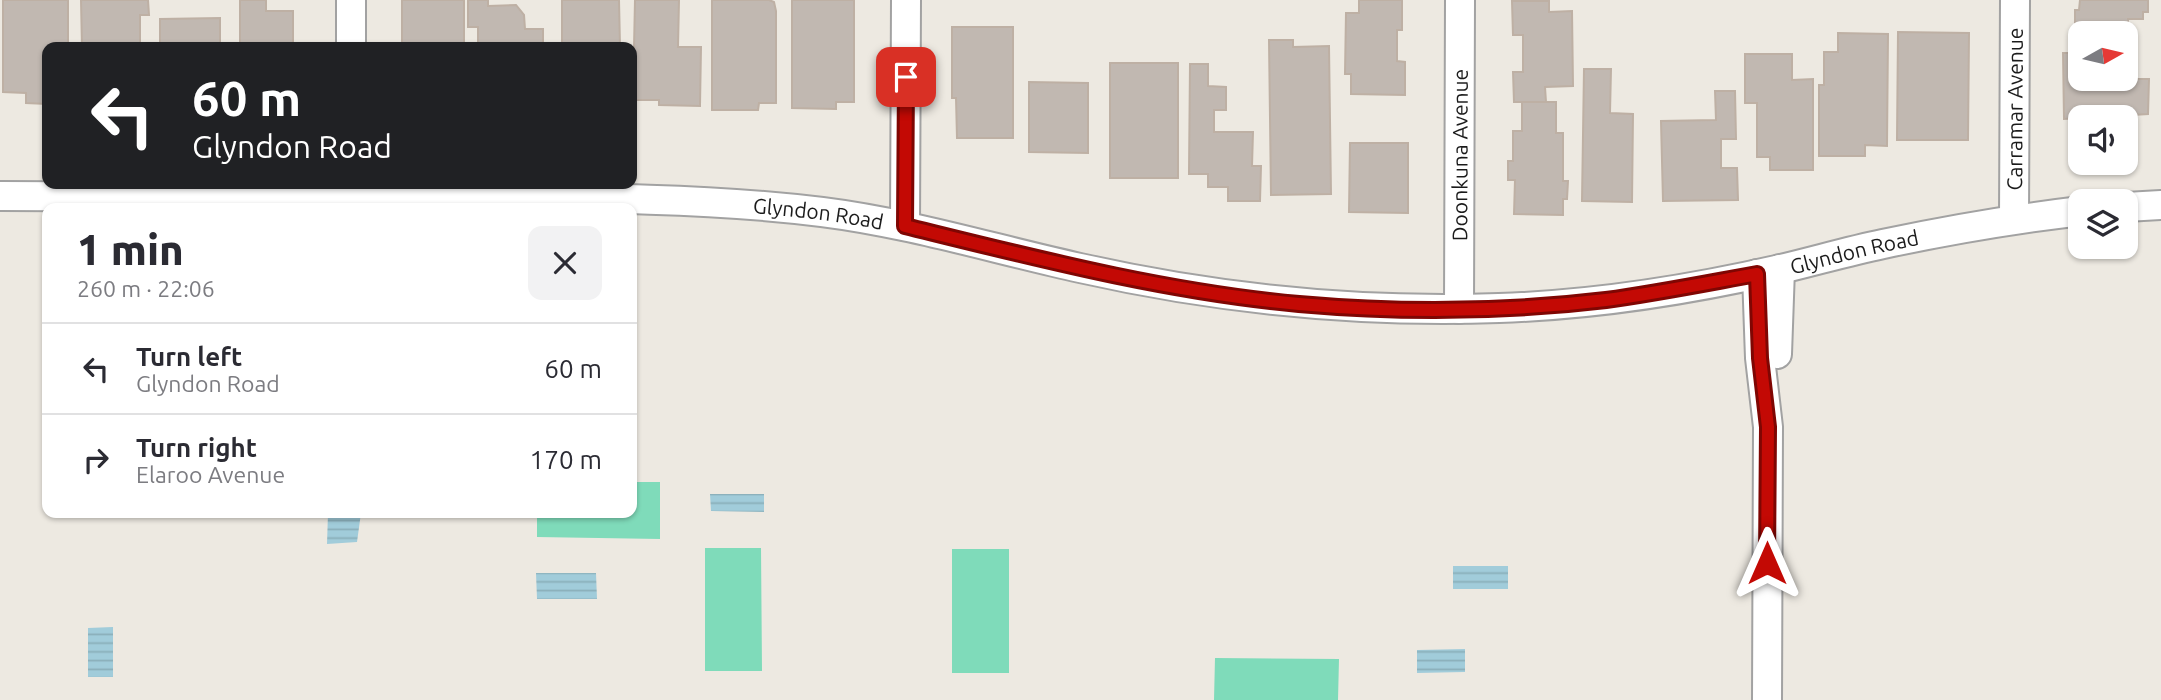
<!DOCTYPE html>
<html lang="en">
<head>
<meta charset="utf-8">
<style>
	:root { --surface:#fff; --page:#f2f2f3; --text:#2b2b33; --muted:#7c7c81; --line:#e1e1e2 }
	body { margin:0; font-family:Ubuntu,sans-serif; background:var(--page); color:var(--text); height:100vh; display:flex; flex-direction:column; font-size:26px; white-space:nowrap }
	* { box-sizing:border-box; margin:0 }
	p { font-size:23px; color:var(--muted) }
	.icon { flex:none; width:38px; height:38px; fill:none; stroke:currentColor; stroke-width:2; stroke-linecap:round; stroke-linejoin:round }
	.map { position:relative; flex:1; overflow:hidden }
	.details { position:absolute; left:42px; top:203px; width:595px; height:315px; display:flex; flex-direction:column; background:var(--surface); border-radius:14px; box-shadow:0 2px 5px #0004 }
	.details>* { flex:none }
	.top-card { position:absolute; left:42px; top:42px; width:595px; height:147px; border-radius:14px; box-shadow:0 2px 5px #0004; background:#202124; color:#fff; overflow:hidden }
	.needle { width:46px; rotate:82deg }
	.tools { position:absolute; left:2068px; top:21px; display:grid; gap:14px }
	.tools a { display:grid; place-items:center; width:70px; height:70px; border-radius:14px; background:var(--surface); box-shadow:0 2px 5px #0004; font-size:35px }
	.pin { position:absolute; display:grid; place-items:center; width:60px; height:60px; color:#fff; margin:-30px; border-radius:14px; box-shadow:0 4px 10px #0006 }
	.me { position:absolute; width:77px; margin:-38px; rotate:0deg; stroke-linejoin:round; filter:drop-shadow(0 0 5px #0008) }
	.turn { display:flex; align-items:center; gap:24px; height:147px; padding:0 35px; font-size:32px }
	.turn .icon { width:91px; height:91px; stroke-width:2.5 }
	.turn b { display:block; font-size:49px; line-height:60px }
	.round { display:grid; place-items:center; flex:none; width:74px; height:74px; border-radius:14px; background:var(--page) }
	.summary { display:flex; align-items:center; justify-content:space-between; height:119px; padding:0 35px }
	h1 { font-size:42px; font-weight:800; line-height:52px }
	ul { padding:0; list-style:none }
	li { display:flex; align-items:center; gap:21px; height:91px; padding:0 35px; border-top:2px solid var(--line) }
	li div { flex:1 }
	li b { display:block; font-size:26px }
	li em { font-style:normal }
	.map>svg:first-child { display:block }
	.pitch { fill:#7fdbba }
	.water { fill:url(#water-rules) }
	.building { fill:#c1b8b1; stroke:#beb0a4; stroke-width:2 }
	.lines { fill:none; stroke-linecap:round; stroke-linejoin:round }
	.minor-casing { stroke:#a2a2a2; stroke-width:32 }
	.minor { stroke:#fff; stroke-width:28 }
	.route-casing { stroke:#7f0603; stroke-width:18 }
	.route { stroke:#c30904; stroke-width:12 }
	.labels { text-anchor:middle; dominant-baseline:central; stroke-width:7; stroke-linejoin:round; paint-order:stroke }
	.street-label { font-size:21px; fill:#1b1b1b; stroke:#fff }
</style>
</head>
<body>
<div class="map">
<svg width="2161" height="700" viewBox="0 0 2161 700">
	<defs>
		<pattern id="water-rules" width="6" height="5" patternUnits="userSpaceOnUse" patternTransform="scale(1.75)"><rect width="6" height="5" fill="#a1ccda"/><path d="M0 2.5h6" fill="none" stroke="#8aafba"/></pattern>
	</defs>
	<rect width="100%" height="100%" fill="#ede9e1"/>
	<path class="pitch" d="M632 482H660V539L537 537V513H632Z
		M705 548H761L762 671H705Z
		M952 549H1009V673H952Z
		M1215 658 1339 659 1338 700H1214Z"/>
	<path class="water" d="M710 494H764V512L711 511Z
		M328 513H361L357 542 327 544Z
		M1453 566H1508V589H1453Z
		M536 573H596L597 599H537Z
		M113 627V677H88V628Z
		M1465 649V672L1417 673V650Z"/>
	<path class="building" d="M3 0H68V47H47V104L26 103V93L3 92Z
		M81 0H148L149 15H140V47H82Z
		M240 0H266V11H293V45H302V47H240Z
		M402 0H464V47H402Z
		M468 0H488V6L516 5 524 15 525 29H543V47H478V27H468Z
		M562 0H619L620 47H562Z
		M635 0H679L678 47H701L700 106 659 105V100H632V48H634Z
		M712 0H769L774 2 776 11V103H759L758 110H712Z
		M792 0H854V102H836V109L792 108Z
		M1359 0H1402V30H1397V61L1405 62V95L1351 94V74H1345L1346 13H1359Z
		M2080 0H2148V12H2143V19H2128V43L2126 33H2081V43H2075V10H2079Z
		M1512 1H1549V12L1572 11 1573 86 1545 87 1546 102H1514L1513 72H1523V35H1513Z
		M220 18V47H160V19Z
		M952 27H1013V138H957L956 98H952Z
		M1898 32 1969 33 1968 140H1897Z
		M1838 33 1888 34 1887 146 1865 145V156H1819V85H1824V52H1838Z
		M1269 40H1293V47L1329 46 1331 194 1271 195Z
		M2075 43H2081V79H2126L2128 43V79H2149L2148 114 2064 119 2063 53H2076Z
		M1745 54H1792V80L1813 79V170H1770V157H1757V103H1745Z
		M1110 63H1178V178H1110Z
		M1190 64H1208V86L1226 87V110H1214V132H1253L1252 166H1261L1260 201H1228V187H1208V174H1189Z
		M1584 69H1611L1610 113 1633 114 1632 202 1582 201Z
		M1029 82 1088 83V153L1029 152Z
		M1715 91H1735L1736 139H1721V168H1737L1738 200 1663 201 1661 121 1716 120Z
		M1522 102H1556V133H1563V181H1568L1567 199H1563V215L1514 214 1515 180H1508V161H1513V131H1522Z
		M1350 143H1408V213L1349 212Z"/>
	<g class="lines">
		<defs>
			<g id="minor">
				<path d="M351 47V0"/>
				<path id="s1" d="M0 196C151 197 302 197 454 198 577 198 700 197 822 212 910 223 994 249 1080 268 1218 299 1358 313 1499 308 1593 305 1689 290 1781 269 1815 261 1849 251 1883 244 1949 230 2014 219 2081 211"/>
				<path d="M2126 207 2161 205"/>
				<path id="s2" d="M2014 219 2015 0"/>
				<path d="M905 226 906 0"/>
				<path d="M1757 274 1760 358 1768 427 1767 700"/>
				<path id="s3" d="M1459 309 1460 0"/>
				<path d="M1777 354 1780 269"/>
			</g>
		</defs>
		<use href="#minor" class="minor-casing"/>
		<use href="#minor" class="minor"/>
	</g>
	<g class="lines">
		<defs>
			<path id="route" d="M906 77 905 226C1035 258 1166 292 1299 304 1401 313 1505 312 1606 300 1657 293 1707 283 1757 274L1760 358 1768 427 1767 563"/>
		</defs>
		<use href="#route" class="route-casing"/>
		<use href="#route" class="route"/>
	</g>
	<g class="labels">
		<g class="street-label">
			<text stroke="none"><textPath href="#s2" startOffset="110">Carramar Avenue</textPath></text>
			<text stroke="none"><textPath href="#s3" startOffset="154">Doonkuna Avenue</textPath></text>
			<text stroke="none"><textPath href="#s1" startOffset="819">Glyndon Road</textPath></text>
			<text stroke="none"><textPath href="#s1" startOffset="1869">Glyndon Road</textPath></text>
		</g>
	</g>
</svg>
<div class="tools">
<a><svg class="needle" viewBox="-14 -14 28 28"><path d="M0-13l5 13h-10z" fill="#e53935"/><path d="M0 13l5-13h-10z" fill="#7c7c81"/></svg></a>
<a><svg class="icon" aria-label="sound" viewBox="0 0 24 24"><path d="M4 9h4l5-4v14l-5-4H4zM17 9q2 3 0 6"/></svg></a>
<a><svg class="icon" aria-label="layers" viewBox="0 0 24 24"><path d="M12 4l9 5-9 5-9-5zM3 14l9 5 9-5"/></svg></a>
</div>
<div class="pin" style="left:906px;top:77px;background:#d93025"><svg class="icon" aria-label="arrive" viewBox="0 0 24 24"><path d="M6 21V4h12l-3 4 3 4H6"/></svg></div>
<svg class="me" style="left:1767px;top:563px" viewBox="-20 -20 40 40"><path d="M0-17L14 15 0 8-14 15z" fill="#c30904" stroke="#fff" stroke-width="4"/></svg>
<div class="top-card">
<div class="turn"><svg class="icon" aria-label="left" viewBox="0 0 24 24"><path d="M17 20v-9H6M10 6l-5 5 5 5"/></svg><div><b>60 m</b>Glyndon Road</div></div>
</div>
<section class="details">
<div class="summary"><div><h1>1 min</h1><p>260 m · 22:06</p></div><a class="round"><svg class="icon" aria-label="close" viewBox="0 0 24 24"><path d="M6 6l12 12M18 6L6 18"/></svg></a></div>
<ul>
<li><svg class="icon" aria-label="left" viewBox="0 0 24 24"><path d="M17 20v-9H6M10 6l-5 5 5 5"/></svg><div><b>Turn left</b><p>Glyndon Road</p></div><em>60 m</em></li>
<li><svg class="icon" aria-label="right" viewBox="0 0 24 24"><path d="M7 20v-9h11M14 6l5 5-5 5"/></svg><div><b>Turn right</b><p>Elaroo Avenue</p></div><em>170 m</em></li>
</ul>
</section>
</div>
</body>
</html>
